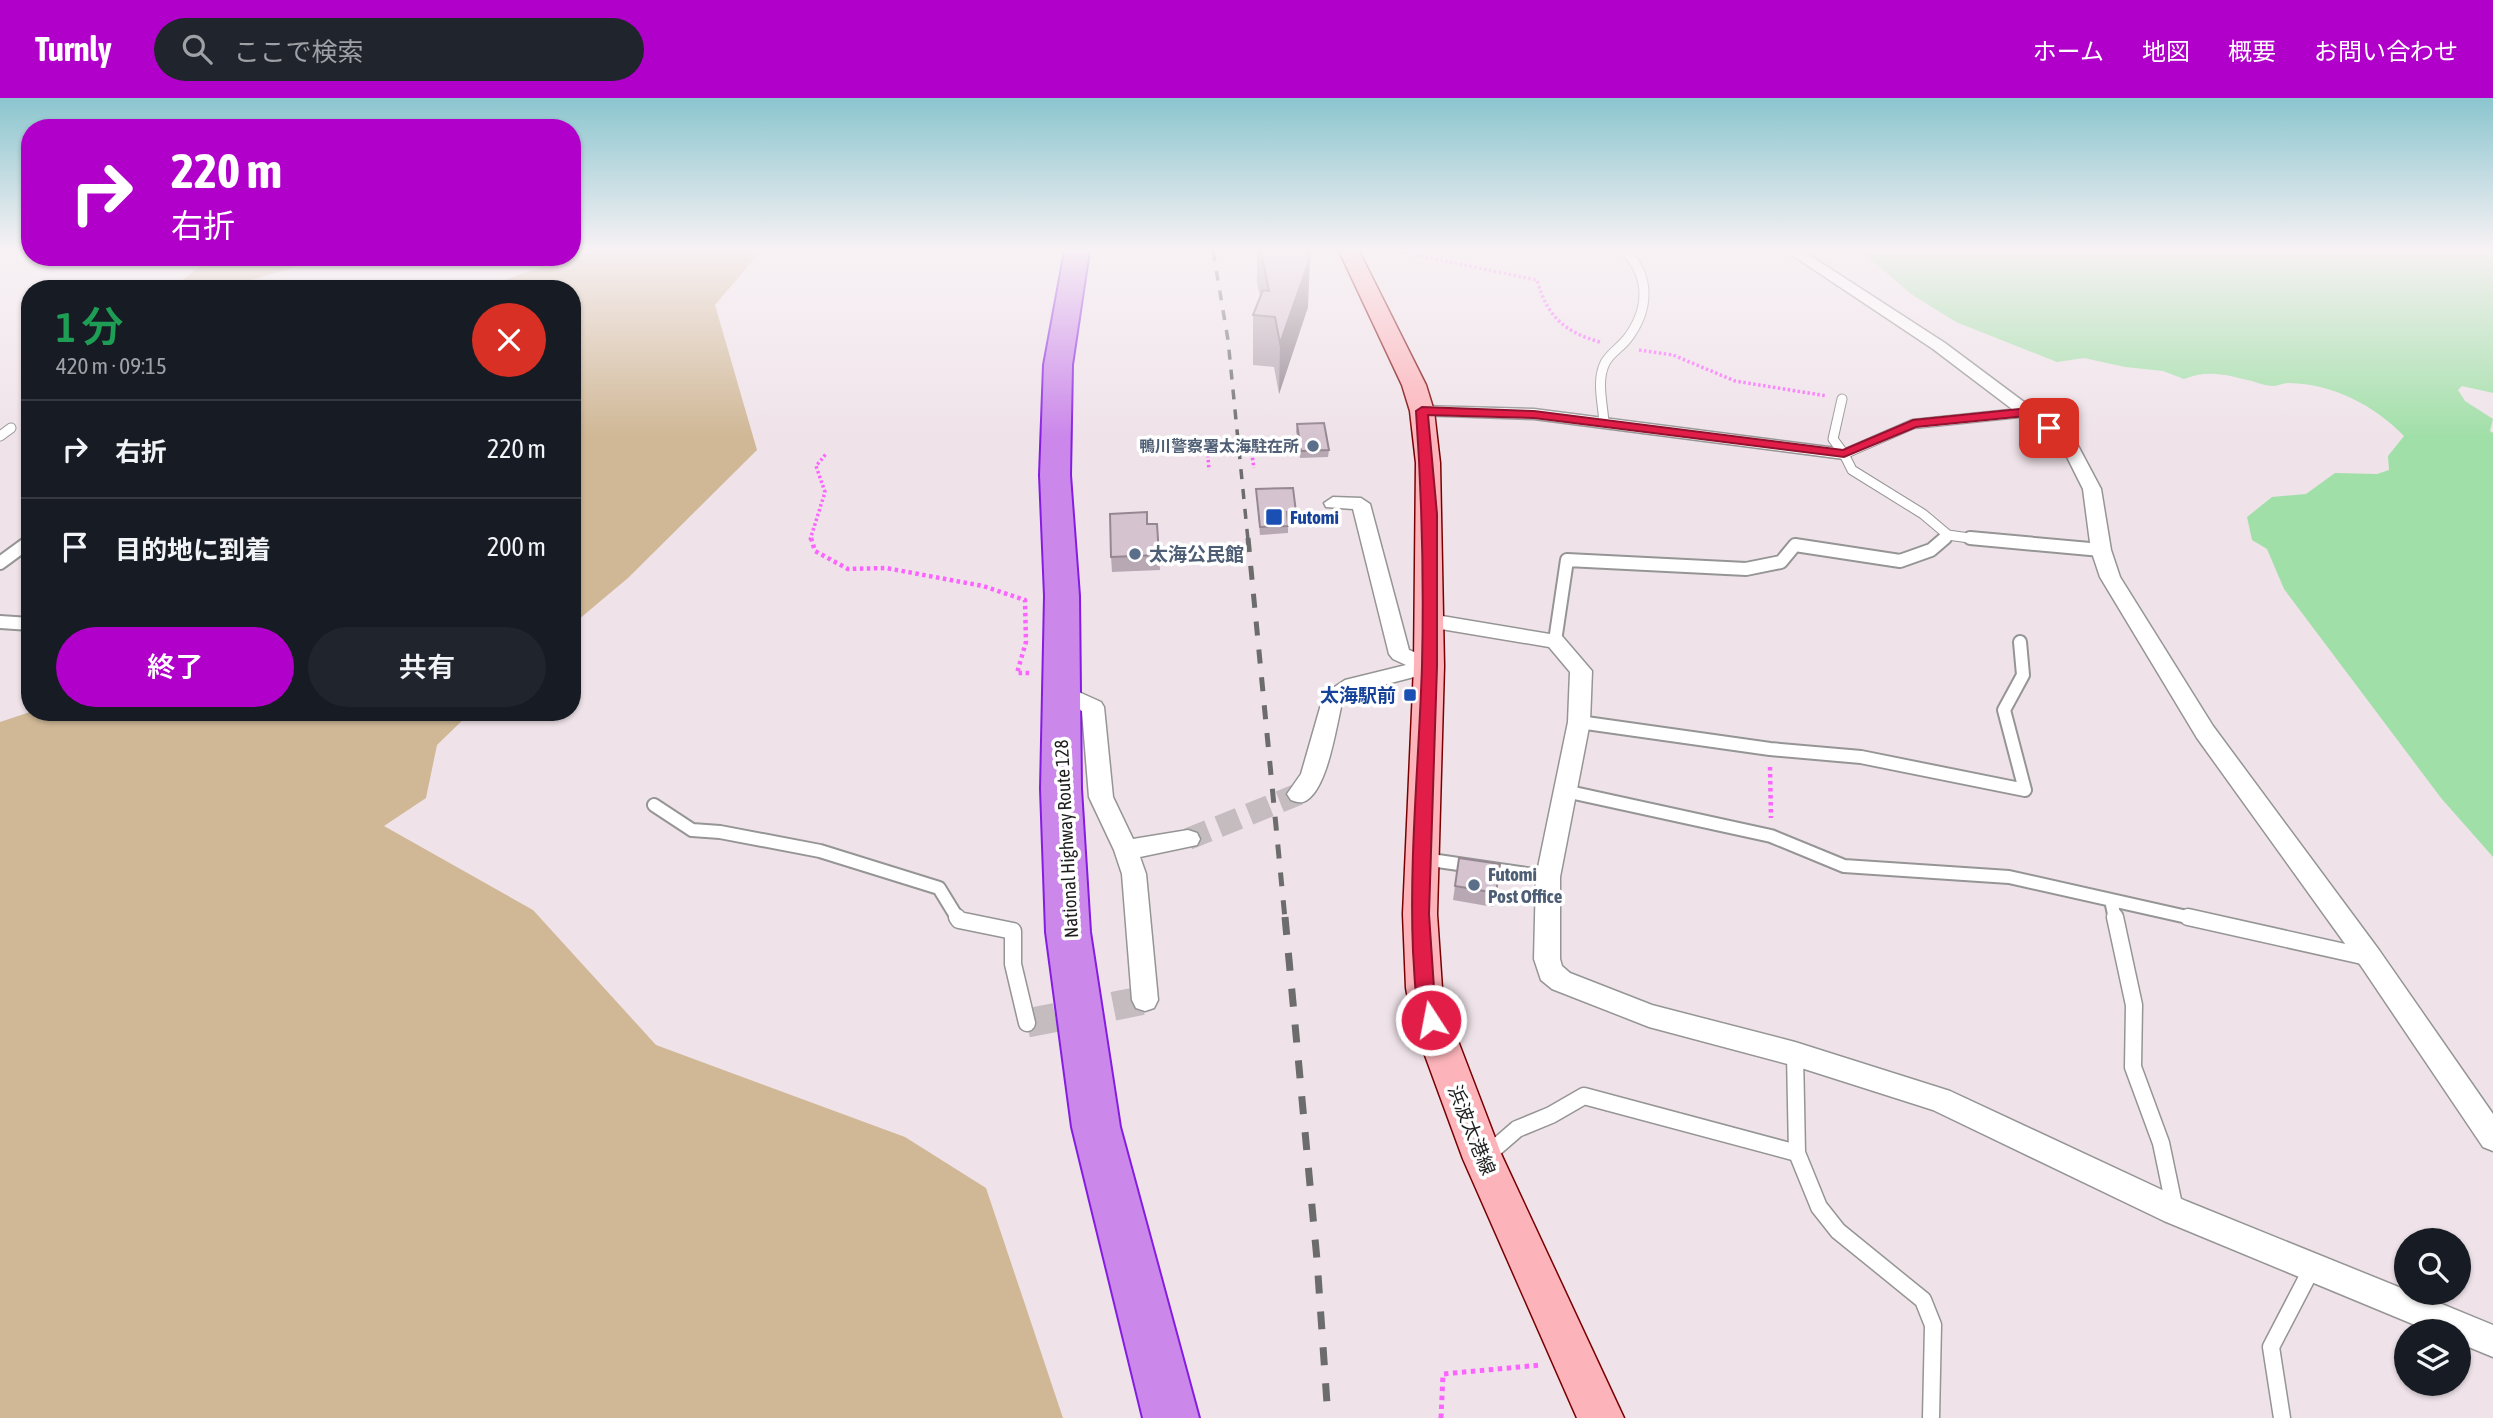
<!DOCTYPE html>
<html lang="ja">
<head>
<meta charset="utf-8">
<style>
	:root { --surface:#171b24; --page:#20242c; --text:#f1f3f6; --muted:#9ea1a6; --line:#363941; --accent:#b200cb }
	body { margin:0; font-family:"Asap Condensed","Noto Sans JP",sans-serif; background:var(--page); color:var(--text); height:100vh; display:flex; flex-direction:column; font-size:26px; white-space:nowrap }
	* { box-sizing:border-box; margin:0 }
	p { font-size:23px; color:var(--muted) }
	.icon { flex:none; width:38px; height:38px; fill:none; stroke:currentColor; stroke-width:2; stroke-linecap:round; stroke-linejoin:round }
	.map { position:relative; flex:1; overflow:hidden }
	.drawer { position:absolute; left:21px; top:182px; width:560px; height:441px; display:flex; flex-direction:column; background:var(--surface); border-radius:28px; box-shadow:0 2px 5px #0004 }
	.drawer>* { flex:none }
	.top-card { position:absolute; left:21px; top:21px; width:560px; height:147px; border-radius:28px; box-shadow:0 2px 5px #0004; background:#b200cb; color:#fff; overflow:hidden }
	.buttons { position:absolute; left:2394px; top:1130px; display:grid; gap:14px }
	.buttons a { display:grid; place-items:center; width:77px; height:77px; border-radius:50%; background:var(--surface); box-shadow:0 2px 5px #0004; font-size:35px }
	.pin { position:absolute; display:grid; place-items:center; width:60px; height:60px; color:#fff; margin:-30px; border-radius:14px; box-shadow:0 4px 10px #0006 }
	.me { position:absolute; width:77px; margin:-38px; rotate:349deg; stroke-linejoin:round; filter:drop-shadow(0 0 5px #0008) }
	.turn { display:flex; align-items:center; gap:24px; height:147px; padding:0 35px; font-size:32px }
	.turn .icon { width:91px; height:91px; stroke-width:2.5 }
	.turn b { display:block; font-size:49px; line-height:60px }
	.round { display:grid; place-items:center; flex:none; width:74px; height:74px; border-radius:37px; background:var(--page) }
	.headline { display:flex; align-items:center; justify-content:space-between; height:119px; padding:0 35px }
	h1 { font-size:42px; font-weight:600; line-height:52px; color:#1e9e55 }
	.button { display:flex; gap:14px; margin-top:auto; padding:14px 35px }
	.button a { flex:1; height:80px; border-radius:42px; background:var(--accent); color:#fff; font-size:28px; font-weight:600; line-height:80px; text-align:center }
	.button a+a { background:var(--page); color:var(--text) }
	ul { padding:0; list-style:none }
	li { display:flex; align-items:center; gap:21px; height:98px; padding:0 35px; border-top:2px solid var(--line) }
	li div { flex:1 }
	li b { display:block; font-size:26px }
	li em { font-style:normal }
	header { display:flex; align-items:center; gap:42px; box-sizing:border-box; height:98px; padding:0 35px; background:var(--accent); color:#fff }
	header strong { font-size:33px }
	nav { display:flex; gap:38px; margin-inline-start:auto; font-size:24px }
	.search { width:490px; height:63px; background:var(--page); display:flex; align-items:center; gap:18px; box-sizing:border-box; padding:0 24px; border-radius:38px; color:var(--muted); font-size:26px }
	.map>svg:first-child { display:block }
	.forest { fill:#d0b896 }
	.water { fill:#a1dfa8 }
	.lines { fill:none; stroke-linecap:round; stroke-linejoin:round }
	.street-tunnel-far1 { stroke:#c5bcc0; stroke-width:22; stroke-dasharray:22 11; stroke-linecap:butt }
	.street-tunnel { stroke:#c5bcc0; stroke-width:29; stroke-dasharray:29 15; stroke-linecap:butt }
	.lane-far2-casing { stroke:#959595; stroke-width:11 }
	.lane-far1-casing { stroke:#959595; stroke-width:16 }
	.lane-casing { stroke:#959595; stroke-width:19 }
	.street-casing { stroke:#959595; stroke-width:3 }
	.secondary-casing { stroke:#790002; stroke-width:3 }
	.highway-casing { stroke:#851de1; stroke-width:4 }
	.path-far2 { stroke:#fb64ff; stroke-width:3.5; stroke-dasharray:2.5 2.5; stroke-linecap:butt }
	.path-far1 { stroke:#fb64ff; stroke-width:4.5; stroke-dasharray:3.5 3.5; stroke-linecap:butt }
	.path { stroke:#fb64ff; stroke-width:5; stroke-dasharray:4.5 4.5; stroke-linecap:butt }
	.lane-far2 { stroke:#fff; stroke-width:9 }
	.lane-far1 { stroke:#fff; stroke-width:12 }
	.lane { stroke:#fff; stroke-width:16 }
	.street { fill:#fff; fill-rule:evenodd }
	.secondary { fill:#fcb4ba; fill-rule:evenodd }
	.highway { fill:#cb87ea; fill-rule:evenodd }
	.rail-far2 { stroke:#6c6c6c; stroke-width:3.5; stroke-dasharray:10 10; stroke-linecap:butt }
	.rail-far1 { stroke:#6c6c6c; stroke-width:5; stroke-dasharray:14 14; stroke-linecap:butt }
	.rail { stroke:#6c6c6c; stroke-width:7; stroke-dasharray:18 18; stroke-linecap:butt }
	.path-bridge { stroke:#fb64ff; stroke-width:3.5; stroke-dasharray:2.5 2.5; stroke-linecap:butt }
	.wall { fill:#b8a8b3 }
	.shaded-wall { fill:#968892 }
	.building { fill:#d6c3d0; stroke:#968892; stroke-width:2 }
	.route { fill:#e11d48; stroke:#92132f; stroke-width:2 }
	.service-dot { fill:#5c6f8a; stroke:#fff; stroke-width:2.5 }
	.transit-dot { fill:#1a4fb4; stroke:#fff; stroke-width:2.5 }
	.labels { text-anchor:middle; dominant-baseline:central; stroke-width:7; stroke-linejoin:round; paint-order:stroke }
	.far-service-label { font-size:16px; font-weight:bold; fill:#4e5e75; stroke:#fff; text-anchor:end }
	.transit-label { font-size:19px; font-weight:bold; fill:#164399; stroke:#fff; text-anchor:start }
	.service-label { font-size:19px; font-weight:bold; fill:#4e5e75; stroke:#fff; text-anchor:start }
	.street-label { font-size:19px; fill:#1e1e1e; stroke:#fff }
</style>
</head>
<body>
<header>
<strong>Turnly</strong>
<div class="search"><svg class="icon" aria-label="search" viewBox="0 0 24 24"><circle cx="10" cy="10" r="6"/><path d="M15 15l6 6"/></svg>ここで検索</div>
<nav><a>ホーム</a><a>地図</a><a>概要</a><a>お問い合わせ</a></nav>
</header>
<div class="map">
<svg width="2493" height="1320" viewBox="0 0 2493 1320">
	<rect width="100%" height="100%" fill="#efe3e9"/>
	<path class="forest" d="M572 153H775L759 155 715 207 757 352 628 480 572 527V191H496L499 184 562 162V159H572Z
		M212 159H328L221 191H171Z
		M30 614H471L437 647 426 700 384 728 533 812 656 947 905 1039 986 1090 1063 1320H0V624Z"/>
	<path class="water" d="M1861 153H2493V295L2462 288 2458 292 2465 303 2493 321 2490 333 2493 335V759L2441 700 2284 491 2267 451 2252 442 2247 419 2272 399 2306 396 2335 375 2377 376 2389 372 2388 358 2404 338C2374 307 2333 286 2289 285 2283 285 2279 288 2273 288 2267 288 2258 285 2252 283 2228 277 2207 271 2184 281L2163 273 2125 269 2084 260 2057 264 1956 224 1911 196Z"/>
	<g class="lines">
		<path class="street-tunnel-far1" d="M1188 741 1299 696"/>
		<path class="street-tunnel" d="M1027 925 1145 902"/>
		<defs>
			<path id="lane-far2" d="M1842 301 1833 341 1844 356
				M1604 325C1603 306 1596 283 1605 265 1610 255 1620 250 1627 241 1649 212 1651 179 1625 153
				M0 338 11 330
				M1948 437 1923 416 1852 372 1844 356 1913 326 2029 314
				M1943 442 1948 437 1983 442"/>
			<path id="lane-far1" d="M1970 440 2101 452
				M0 465 30 443
				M0 524 30 526
				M1555 543 1567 462 1746 471 1781 464 1795 447 1900 463 1931 452 1945 440
				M1579 624 1770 651 1861 659 2025 692 2004 612 2023 577 2020 544
				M1565 693 1771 738 1844 768 2009 779 2196 821
				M654 707 692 732 720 734 820 753 939 790 958 821
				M1424 761 1548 779
				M2111 802 2115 821"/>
			<path id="lane" d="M957 819 959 822 1013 833V866L1027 925
				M2115 819 2134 907 2133 969 2161 1045 2175 1112
				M2188 819 2367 859
				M1795 956 1797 1055 1819 1109 1838 1133 1923 1202 1933 1227 1931 1320
				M1487 1057 1517 1031 1551 1017 1584 998 1797 1055
				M2282 1320 2271 1249 2312 1170"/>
			<path id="street" d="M1786 153H1803L1945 245 2075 342 2101 391 2111 452 2120 479 2213 628 2379 852 2493 1016V1053L2483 1049 2361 868 2197 640 2100 479 2091 452 2083 391 2062 349 1933 251Z
				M1422 308 1534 311 1844 351 1853 356 1844 361 1534 321 1416 317 1413 313Z
				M1333 399 1361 400 1370 406 1409 552 1437 563 1440 568 1437 573 1360 593 1342 605C1336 629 1328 688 1307 702 1302 706 1296 704 1291 702L1287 696 1301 676 1324 596 1345 582 1406 567 1393 561 1389 556 1353 411 1326 409 1324 405Z
				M1430 516 1562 538 1592 573 1590 624 1560 779V861L1562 868 1570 875 1652 907 1795 944 1950 993 2186 1103 2406 1192V1195H2415L2493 1227V1259L2459 1245V1234H2432L2164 1123 1933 1012 1795 968 1649 929 1552 891 1541 882 1534 861 1536 779 1568 624 1570 574 1549 549 1423 528 1420 523 1423 518Z
				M1061 586 1101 604 1104 609 1113 699 1133 741 1188 732 1197 735 1200 741 1197 747 1140 759 1146 776 1158 902 1154 910 1145 913 1136 910 1132 902 1122 776 1114 752 1089 699 1082 613 1053 598 1050 593 1053 588Z"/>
			<path id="secondary" d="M1339 153H1359L1426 287 1434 313 1440 365 1444 568 1437 816 1442 890 1450 922 1502 1058 1624 1320H1577L1463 1061 1412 922 1406 890 1403 816 1414 568 1416 365 1410 313 1402 287Z"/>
			<path id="highway" d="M1065 153H1089L1072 267 1070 377 1079 498 1081 691 1090 834 1120 1029 1199 1320H1143L1072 1029 1046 834 1041 691 1045 498 1040 377 1044 267Z"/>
		</defs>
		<use href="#lane-far2" class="lane-far2-casing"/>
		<use href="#lane-far1" class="lane-far1-casing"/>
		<use href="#lane" class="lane-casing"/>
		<use href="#street" class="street-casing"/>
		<use href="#secondary" class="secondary-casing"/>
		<use href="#highway" class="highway-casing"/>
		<path class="path-far2" d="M1396 153 1537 182C1547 218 1564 234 1600 244
			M1639 252 1673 257 1735 283 1827 298
			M1250 345 1254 370
			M1207 347 1209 372
			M810 442 825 394 816 368 826 356"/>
		<path class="path-far1" d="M811 440 815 453 848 471 886 470 983 488 1025 502 1026 544 1017 575H1032
			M1770 669 1771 720"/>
		<path class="path" d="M1441 1320 1443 1276 1541 1267"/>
		<use href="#lane-far2" class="lane-far2"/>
		<use href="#lane-far1" class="lane-far1"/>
		<use href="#lane" class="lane"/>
		<use href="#street" class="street"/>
		<use href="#secondary" class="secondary"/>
		<use href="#highway" class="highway"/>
		<path class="rail-far2" d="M1213 153 1228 242 1248 442"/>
		<path class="rail-far1" d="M1248 440 1285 821"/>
		<path class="rail" d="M1285 819 1317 1162 1328 1320"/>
		<path class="path-bridge" d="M1207 347 1250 345"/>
	</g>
	<path class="wall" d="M1257 153H1308V209L1279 296 1274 269 1253 267V217L1260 199 1257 184Z
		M1297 326 1329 352 1328 359 1300 360 1296 333Z
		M1256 391 1296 414V421L1288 422V435L1260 437Z
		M1147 426H1157L1160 472 1112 474 1111 459Z
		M1459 760 1496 795 1493 809 1453 802Z"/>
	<path class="shaded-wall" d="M1310 160 1308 209 1279 296 1280 245Z"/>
	<path class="building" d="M1261 153H1308L1310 160 1280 245 1275 219 1253 217 1263 192 1269 193Z
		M1324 325 1329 352 1301 353 1297 326Z
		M1293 390 1296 414H1287L1288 428 1260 429 1256 391Z
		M1147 414V426H1157L1159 457 1111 459 1110 416Z
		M1459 760 1500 766 1496 795 1455 788Z"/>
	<linearGradient id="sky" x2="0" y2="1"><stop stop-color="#8bc5ce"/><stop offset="0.45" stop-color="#f8f2f5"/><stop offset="1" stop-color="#f8f2f5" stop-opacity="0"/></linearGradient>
	<rect width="2493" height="338" fill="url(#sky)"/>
	<path class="route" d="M1422 309 1534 313 1843 352 1913 322 2029 310 2055 330 2044 332 2026 318 1916 329 1844 359 1534 320 1428 317 1437 416V568L1429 816 1434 890 1440 922 1437 927 1431 930 1424 927C1414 906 1415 878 1413 854 1409 759 1419 663 1422 568 1424 482 1422 399 1416 313Z"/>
	<g class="service-dot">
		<circle cx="1313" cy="348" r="7"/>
		<circle cx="1135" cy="456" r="7"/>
		<circle cx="1474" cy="787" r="7"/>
	</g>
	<g class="transit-dot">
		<rect x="1265" y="410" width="18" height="18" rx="3.5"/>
		<rect x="1403" y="590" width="14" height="14" rx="3.5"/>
	</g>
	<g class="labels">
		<g class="far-service-label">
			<text x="1299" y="348">鴨川警察署太海駐在所</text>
		</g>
		<g class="transit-label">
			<text x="1290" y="419">Futomi</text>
			<text x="1396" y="597" text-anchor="end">太海駅前</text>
		</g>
		<g class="service-label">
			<text x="1149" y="456">太海公民館</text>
			<text x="1488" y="776">Futomi<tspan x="1488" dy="22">Post Office</tspan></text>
		</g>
		<g class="street-label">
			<text transform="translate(1066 741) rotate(-93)">National Highway Route 128</text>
			<text transform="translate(1472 1032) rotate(68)">浜波太港線</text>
		</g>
	</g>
</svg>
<div class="buttons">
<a><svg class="icon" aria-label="search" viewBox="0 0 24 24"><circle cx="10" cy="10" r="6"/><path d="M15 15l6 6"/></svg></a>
<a><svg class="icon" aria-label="layers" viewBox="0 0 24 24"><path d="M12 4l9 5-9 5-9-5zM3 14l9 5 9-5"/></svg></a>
</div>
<div class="pin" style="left:2049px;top:330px;background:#d93025"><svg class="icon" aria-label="arrive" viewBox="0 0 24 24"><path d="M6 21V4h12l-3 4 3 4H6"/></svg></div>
<svg class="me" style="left:1431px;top:922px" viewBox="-20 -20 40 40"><circle r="17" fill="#e11d48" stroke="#fff" stroke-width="3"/><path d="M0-11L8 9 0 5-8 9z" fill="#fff"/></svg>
<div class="top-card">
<div class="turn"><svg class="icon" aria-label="right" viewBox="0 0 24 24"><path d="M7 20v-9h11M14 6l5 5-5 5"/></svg><div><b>220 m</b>右折</div></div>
</div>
<section class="drawer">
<div class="headline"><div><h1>1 分</h1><p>420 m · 09:15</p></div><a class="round" style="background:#d93025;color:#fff"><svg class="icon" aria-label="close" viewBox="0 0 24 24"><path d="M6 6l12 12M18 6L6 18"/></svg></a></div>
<ul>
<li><svg class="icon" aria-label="right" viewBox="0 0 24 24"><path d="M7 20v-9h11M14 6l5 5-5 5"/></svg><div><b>右折</b></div><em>220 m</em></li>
<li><svg class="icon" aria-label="arrive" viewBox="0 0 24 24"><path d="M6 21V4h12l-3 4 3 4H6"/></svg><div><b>目的地に到着</b></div><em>200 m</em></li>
</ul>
<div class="button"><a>終了</a><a>共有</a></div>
</section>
</div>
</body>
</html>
